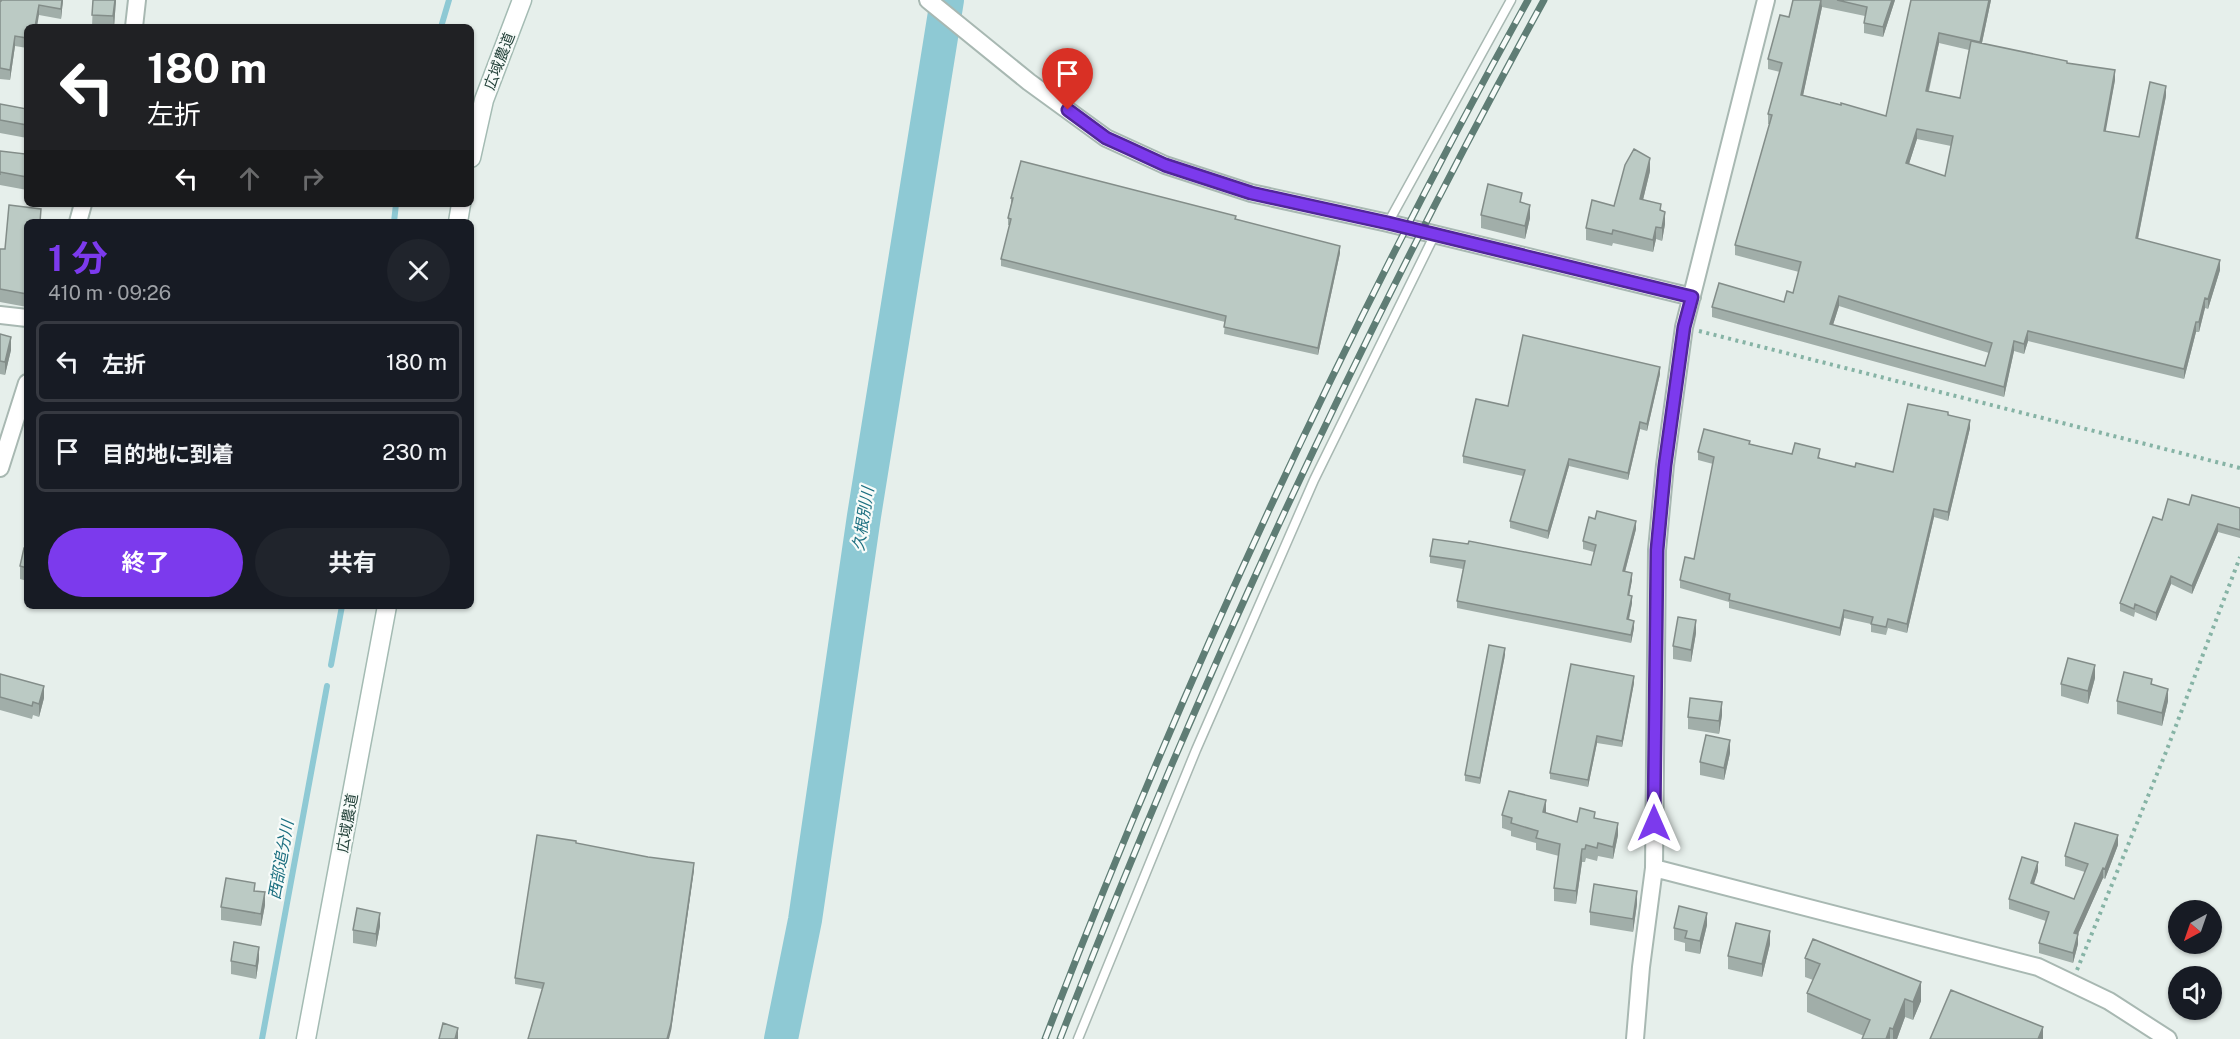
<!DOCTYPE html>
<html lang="ja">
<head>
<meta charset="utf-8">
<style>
	:root { --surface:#171b24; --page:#20242c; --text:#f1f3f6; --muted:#9ea1a6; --line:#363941; --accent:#7c3aed }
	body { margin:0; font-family:"Public Sans","Noto Sans JP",sans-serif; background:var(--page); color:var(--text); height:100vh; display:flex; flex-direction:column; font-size:22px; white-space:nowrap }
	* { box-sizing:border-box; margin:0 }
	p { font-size:20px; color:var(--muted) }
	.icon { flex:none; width:33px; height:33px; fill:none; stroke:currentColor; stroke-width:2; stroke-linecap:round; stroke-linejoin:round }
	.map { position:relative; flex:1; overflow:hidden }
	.sheet { position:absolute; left:24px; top:219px; width:450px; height:390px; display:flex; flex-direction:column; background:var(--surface); border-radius:9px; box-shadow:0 2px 4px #0004 }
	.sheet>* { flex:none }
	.banner { position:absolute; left:24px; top:24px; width:450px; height:183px; border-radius:9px; box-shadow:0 2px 4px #0004; background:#202124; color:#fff; overflow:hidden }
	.needle { width:39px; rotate:220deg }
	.tools { position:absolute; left:2168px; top:900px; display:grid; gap:12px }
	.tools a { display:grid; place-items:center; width:54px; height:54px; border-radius:50%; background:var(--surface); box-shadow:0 2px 4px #0004; font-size:30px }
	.pin { position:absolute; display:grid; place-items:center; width:51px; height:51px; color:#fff; margin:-62px -26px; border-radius:50% 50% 50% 0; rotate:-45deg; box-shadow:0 0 6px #0007 }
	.pin .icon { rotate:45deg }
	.me { position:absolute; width:66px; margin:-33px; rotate:0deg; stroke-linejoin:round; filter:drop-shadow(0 0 4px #0008) }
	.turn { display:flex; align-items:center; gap:21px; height:126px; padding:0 24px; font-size:27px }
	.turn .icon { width:78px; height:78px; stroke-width:2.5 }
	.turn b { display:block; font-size:42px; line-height:51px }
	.lanes { display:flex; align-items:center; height:57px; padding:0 24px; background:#0003; justify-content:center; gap:30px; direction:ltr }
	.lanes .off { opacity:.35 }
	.round { display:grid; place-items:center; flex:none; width:63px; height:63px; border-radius:32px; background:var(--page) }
	.overview { display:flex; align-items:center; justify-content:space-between; height:102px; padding:0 24px }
	h1 { font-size:36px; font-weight:700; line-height:45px; color:var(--accent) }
	.action { display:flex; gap:12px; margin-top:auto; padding:12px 24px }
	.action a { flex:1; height:69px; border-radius:36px; background:var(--accent); color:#fff; font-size:24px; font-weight:700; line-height:69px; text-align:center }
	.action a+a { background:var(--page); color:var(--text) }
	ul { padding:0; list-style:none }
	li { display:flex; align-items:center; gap:18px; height:81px; margin:0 12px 9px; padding:0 12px; border:3px solid var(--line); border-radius:9px }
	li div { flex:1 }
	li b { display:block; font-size:22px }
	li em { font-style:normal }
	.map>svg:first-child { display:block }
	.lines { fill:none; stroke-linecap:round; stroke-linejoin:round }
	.stream { stroke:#8ec9d4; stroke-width:6 }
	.river { stroke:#8ec9d4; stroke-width:34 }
	.lane-casing { stroke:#a8b8b2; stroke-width:11 }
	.street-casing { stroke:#a8b8b2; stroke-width:20 }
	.secondary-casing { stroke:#a4bbb3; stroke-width:21 }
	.path { stroke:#86b3a5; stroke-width:4; stroke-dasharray:3 4.5; stroke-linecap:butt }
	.lane { stroke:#fff; stroke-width:8 }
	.street { stroke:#fff; stroke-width:16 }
	.secondary { stroke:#fff; stroke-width:18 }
	.rail-casing { stroke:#5f7d75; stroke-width:7 }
	.rail { stroke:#f7fbf9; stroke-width:4.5; stroke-dasharray:14; stroke-linecap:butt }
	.wall { fill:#a1aea9; fill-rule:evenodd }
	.shaded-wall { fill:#838d89 }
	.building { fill:#bbcac4; stroke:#838d89; stroke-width:1.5; fill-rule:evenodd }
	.route-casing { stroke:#51269a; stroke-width:15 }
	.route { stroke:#7c3aed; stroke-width:10 }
	.labels { text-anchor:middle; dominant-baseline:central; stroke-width:4.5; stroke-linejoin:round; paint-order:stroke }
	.street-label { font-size:15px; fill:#24423a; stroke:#f7fbf9 }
	.water-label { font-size:16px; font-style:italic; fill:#1c6f80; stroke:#f7fbf9 }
</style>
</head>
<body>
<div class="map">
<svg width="2240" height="1039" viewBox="0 0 2240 1039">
	<rect width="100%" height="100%" fill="#e6efeb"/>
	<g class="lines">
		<path class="stream" d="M441 27 449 0
			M394 222 396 204
			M331 665 342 606
			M262 1039 327 686"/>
		<path class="river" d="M781 1039 805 920 864 516 947 0"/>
		<defs>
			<path id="lane" d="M1388 223 1511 0
				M1078 1039 1196 750 1314 480 1435 234"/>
			<path id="street" d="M928 0 1029 82 1106 138 1165 165 1251 193 1388 223 1692 297
				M134 27 137 0
				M78 222 83 204
				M0 315 27 318
				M0 468 27 383
				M1654 868 2038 967 2109 1001 2168 1039
				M1635 1039 1641 967 1654 868 1657 550 1665 465 1684 327 1766 0"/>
			<path id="secondary" d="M471 158 484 100 522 0
				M458 222 461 204
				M306 1039 387 606"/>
		</defs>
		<use href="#lane" class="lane-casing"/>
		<use href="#street" class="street-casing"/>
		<use href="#secondary" class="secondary-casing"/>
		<path class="path" d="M1699 331 2240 468
			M2077 970 2166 752 2240 557"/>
		<use href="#lane" class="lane"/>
		<use href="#street" class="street"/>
		<use href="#secondary" class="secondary"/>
		<defs>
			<path id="rail" d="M1045 1039C1182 683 1343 334 1528 0
				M1060 1039C1198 683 1360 335 1544 0"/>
		</defs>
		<use href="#rail" class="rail-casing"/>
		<use href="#rail" class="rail"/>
	</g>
	<path class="wall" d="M63 0 61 19 39 15 27 27V48L15 46 10 80 0 79V1Z
		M93 0H116L114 27H92Z
		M1793 0H1895L1883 37 1864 33V23L1865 16 1822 7 1803 95 1886 116 1911 0H1991L1982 43 2067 63 2115 80 2105 131 2139 137 2166 96 2138 239 2220 270 2208 309 2205 308 2199 332H2196L2184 379 2028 341 2024 354 2014 351 2004 397 1712 317V307L1784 302 1793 293 1799 272 1735 255V245L1770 124H1768V114L1780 72 1768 69V59L1789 17ZM1939 43 1969 50 1960 98 1929 91ZM1917 139 1951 146 1945 176 1909 164ZM1839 306 1989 353 1985 366 1833 325Z
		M0 104 27 109V138L0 133Z
		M27 141V190L0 185V187V151L25 154Z
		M1650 171 1643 200 1661 211 1665 224 1662 241 1656 239 1653 252 1613 243 1612 246 1586 240V228L1614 206Z
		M1011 198 1236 219 1340 253 1318 355 1224 334 1225 322 1001 266V259L1010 225H1008V218L1011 204Z
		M1522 203 1530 218 1525 239 1481 228V215Z
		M27 222V307L0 302V249H5Z
		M0 334 11 350 5 375 0 374Z
		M1660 374 1647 431 1640 429 1628 480 1569 466 1548 539 1510 528V521L1523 476 1463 463V456L1508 406Z
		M1948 415 1970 428 1948 521 1934 517 1907 633 1888 628 1886 635 1871 632V624L1844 618 1840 636 1729 608V602L1680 588V580L1694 559 1713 464 1698 460V452L1750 444 1792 454 1820 457V459L1855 467 1893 472Z
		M2189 505 2240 508V538L2218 532 2192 594 2171 584 2156 621 2135 612 2134 617 2120 611V603Z
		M1636 529 1625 572 1632 580 1629 595 1632 603 1629 620 1634 628 1631 643 1457 608V601L1463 569 1430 563V556L1591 565 1594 552 1583 549V541Z
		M27 548V581L20 579V566Z
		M1696 633 1691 662 1673 659V646Z
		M1505 655 1480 784 1465 781V775Z
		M0 671V674L44 698 39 717 33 715 32 719 0 710Z
		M2095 678 2088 704 2061 696V684Z
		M1634 683 1622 747 1597 743 1588 787 1550 779V773Z
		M2117 701H2168L2162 726 2117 714Z
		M1722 715 1719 734 1688 729V717Z
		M1730 753 1724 780 1700 775V762Z
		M1546 813 1577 822 1595 818 1618 835 1613 859 1598 856 1597 861 1586 858 1585 862H1582L1576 904 1554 901V888L1559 856 1536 850V843L1511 836V831L1502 828V815Z
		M576 843 694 870 671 1031 542 989 515 984V978Z
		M2118 845 2105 879 2103 878 2078 934V944L2073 963 2039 953V943L2046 921 2009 909V899L2038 871 2034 884 2074 899 2085 872 2065 866V856Z
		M255 891 265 905 261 926 221 920V907Z
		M1637 904 1633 932 1590 925V912Z
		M1707 925 1700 954 1685 951V943L1674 940V928Z
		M380 926 376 947 353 943V930Z
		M1770 944 1762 977 1728 969V956Z
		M1805 958 1921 1001 1913 1020 1905 1017 1897 1039H1862L1864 1036 1807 1012V993L1813 980 1805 977Z
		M259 959 256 979 231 974V961Z"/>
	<path class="shaded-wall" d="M62 0H63L61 19V9Z
		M115 0H116L114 27 113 16Z
		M1821 0 1822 7 1801 105V95Z
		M1892 0H1895L1883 37V27Z
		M1989 0H1991L1980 52V42Z
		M39 5V15L37 27H35Z
		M1939 33V43L1926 101V91Z
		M15 36V46L10 80V70Z
		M2115 70V80L2104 141V131Z
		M2166 86V96L2136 248V238Z
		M1917 129V139L1906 173V163Z
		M1650 158V171L1640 212V199Z
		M1530 205V218L1525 239V226Z
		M1665 212V224L1662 241V228Z
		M1656 227V239L1653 252V240Z
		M1340 246V253L1318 355V348Z
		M2220 260V270L2208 309V299Z
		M1839 296V306L1830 334V324Z
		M2205 298V308L2199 332V322Z
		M2196 322V332L2184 379V369Z
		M2028 331V341L2024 354V344Z
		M11 337V350L5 375V362Z
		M2014 341V351L2004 397V387Z
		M1660 367V374L1647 431V424Z
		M1970 420V428L1948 521V512Z
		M1640 422V429L1628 480V473Z
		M1569 459V466L1548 539V531Z
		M1934 509V517L1907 633V624Z
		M1636 521V529L1623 579V571Z
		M2218 524V532L2192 594V586Z
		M1632 573V580L1628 602V595Z
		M2171 576V584L2156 621V613Z
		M1632 596V603L1627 627V619Z
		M1844 610V618L1840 636V628Z
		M1696 620V633L1691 662V650Z
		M1634 621V628L1631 643V635Z
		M1505 648V655L1480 784V778Z
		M2095 665V678L2088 704V691Z
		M1634 676V683L1622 747V741Z
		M44 686V698L39 717V704Z
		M2168 689V701L2162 726V713Z
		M1722 702V715L1719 734V721Z
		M1597 736V743L1588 787V780Z
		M1730 740V753L1724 780V768Z
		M1546 800V813L1543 812Z
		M1618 823V835L1613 859V847Z
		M2118 835V845L2105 879V869Z
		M1582 849V862L1576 904V891Z
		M2038 862V871L2031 892V883Z
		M694 863V870L671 1031 669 1039H667Z
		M2103 868V878L2074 943V933Z
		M1637 891V904L1633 932V919Z
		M265 892V905L261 926V914Z
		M380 913V926L376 947V934Z
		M1707 913V925L1700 954V941Z
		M1770 931V944L1762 977V964Z
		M2078 934V944L2073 963V953Z
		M259 947V959L256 979V966Z
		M1921 982V1001L1913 1020V1002Z
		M1905 999V1017L1897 1039H1893V1029Z
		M2043 1027V1039H2038Z
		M458 1028V1039H455Z
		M1890 1028V1039H1886Z"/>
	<path class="building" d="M1 0H62L61 9 39 5 35 27H27V38L15 36 10 70 0 68V1H1Z
		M93 0H115L113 16 92 15Z
		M1793 0H1821L1801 95 1841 105V103L1886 116 1911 0H1989L1980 42 1939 33 1926 91 1960 98 1971 41 2067 61V63L2115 70 2104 131 2139 137 2150 82 2166 86 2136 238 2220 260 2208 299 2205 298 2199 322H2196L2184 369 2028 331 2024 344 2014 341 2004 387 1712 307 1719 283 1784 302 1787 291 1793 293 1801 262 1735 245 1772 115 1768 114 1782 63 1768 59 1780 15 1789 17ZM1917 129 1953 136 1945 176 1906 163ZM1839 296 1992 343 1985 366 1830 324Z
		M1837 0H1892L1883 27 1864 23 1867 7Z
		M0 104 27 109V125L0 120Z
		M27 141V177L0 172V175V151L25 154Z
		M1634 149 1650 158 1640 199 1661 204 1660 210 1665 212 1662 228 1656 227 1653 240 1613 230 1612 234 1586 228 1592 200 1614 206 1625 165Z
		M1021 161 1236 216 1235 219 1340 246 1318 348 1224 327 1226 316 1001 259 1011 219 1008 218 1013 198H1011Z
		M1488 184 1522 193 1520 202 1530 205 1525 226 1481 215Z
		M9 205 41 209 40 222H27V294L0 289V249H5Z
		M0 334 11 337 5 362 0 361Z
		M1523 335 1660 367 1647 424 1640 422 1628 473 1569 459 1548 531 1510 521 1525 470 1463 456 1476 399 1508 406Z
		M1908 404 1948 412V415L1970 420 1948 512 1934 509 1907 624 1888 619 1886 627 1871 624 1873 617 1844 610 1840 628 1729 600 1730 594 1680 580 1685 557 1694 559 1714 457 1698 452 1704 429 1750 441 1749 444 1792 454 1795 443 1820 449 1818 458 1855 467 1856 463 1893 472Z
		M2192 495 2240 508V530L2218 524 2192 586 2171 576 2156 613 2135 604 2134 609 2120 603 2153 517 2162 520 2168 499 2189 505Z
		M1597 511 1636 521 1623 571 1632 573 1628 595 1632 596 1627 619 1634 621 1631 635 1457 601 1465 561 1430 556 1433 539 1468 544 1469 541 1591 565 1596 545 1583 541 1589 517 1595 519Z
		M24 548H27V568L20 566Z
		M1678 617 1696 620 1691 650 1673 646Z
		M1489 645 1505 648 1480 778 1465 775Z
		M2068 658 2095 665 2088 691 2061 684Z
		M1571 664 1634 676 1622 741 1597 736 1588 780 1550 773Z
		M2124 672 2152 679 2151 684 2168 689 2162 713 2117 701Z
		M0 674 44 686 39 704 33 702 32 706 0 697Z
		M1690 698 1722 702 1719 721 1688 717Z
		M1706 735 1730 740 1724 768 1700 762Z
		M1509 791 1546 800 1543 812 1577 822 1580 808 1595 812 1594 818 1618 823 1613 847 1598 843 1597 848 1586 845 1585 849H1582L1576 891 1554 888 1560 844 1536 838 1538 831 1511 823 1512 818 1502 815Z
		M2075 823 2118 835 2105 869 2103 868 2074 933 2078 934 2073 953 2039 943 2049 912 2009 899 2022 857 2038 862 2031 883 2074 899 2088 864 2065 856Z
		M537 835 576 841V843L648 857 694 863 671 1024 667 1039H528L544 983 515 978Z
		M226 878 255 883 254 891 265 892 261 914 221 907Z
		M1594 884 1637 891 1633 919 1590 912Z
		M1679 906 1707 913 1700 941 1685 938 1687 931 1674 928Z
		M357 908 380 913 376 934 353 930Z
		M1736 923 1770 931 1762 964 1728 956Z
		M1813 939 1921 982 1913 1002 1905 999 1893 1029 1890 1028 1886 1039H1862L1870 1020 1807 993 1820 964 1805 958Z
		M234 942 259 947 256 966 231 961Z
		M1951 990 2043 1027 2038 1039H1930Z
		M443 1023 458 1028 455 1039H439Z"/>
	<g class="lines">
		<defs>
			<path id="route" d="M1068 110 1106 138 1126 147 1165 165 1251 193 1388 223 1692 297 1684 327 1665 465 1657 550 1654 823"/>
		</defs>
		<use href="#route" class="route-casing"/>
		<use href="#route" class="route"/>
	</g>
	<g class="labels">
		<g class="street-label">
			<text transform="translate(499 61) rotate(-69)">広域農道</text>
			<text transform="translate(347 823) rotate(-80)">広域農道</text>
		</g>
		<g class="water-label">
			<text transform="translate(863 519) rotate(-81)">久根別川</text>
			<text transform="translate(281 860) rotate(-80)">西部追分川</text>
		</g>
	</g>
</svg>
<div class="tools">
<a><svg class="needle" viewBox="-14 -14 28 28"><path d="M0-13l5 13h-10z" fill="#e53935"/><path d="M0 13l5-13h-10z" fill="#9ea1a6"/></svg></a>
<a><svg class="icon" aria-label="sound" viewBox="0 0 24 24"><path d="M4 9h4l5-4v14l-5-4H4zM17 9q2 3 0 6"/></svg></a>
</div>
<div class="pin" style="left:1068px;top:110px;background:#d93025"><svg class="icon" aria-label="arrive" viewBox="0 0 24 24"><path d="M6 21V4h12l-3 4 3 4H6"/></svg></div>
<svg class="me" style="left:1654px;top:823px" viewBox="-20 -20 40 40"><path d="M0-17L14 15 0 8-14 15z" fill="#7c3aed" stroke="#fff" stroke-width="4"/></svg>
<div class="banner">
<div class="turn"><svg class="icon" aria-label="left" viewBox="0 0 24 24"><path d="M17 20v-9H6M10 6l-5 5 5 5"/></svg><div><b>180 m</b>左折</div></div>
<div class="lanes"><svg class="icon" aria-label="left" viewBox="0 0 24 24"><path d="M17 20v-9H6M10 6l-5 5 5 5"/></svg><svg class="icon off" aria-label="ahead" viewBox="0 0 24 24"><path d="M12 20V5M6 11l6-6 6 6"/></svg><svg class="icon off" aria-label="right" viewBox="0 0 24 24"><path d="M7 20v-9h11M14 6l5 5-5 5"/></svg></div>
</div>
<section class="sheet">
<div class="overview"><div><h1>1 分</h1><p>410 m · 09:26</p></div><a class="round"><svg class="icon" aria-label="close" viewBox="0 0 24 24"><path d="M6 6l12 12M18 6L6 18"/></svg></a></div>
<ul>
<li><svg class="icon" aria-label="left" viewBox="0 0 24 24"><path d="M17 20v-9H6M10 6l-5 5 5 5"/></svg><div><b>左折</b></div><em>180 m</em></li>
<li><svg class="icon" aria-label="arrive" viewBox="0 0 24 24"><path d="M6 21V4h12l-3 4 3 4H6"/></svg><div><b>目的地に到着</b></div><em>230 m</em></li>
</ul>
<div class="action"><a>終了</a><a>共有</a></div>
</section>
</div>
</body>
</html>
